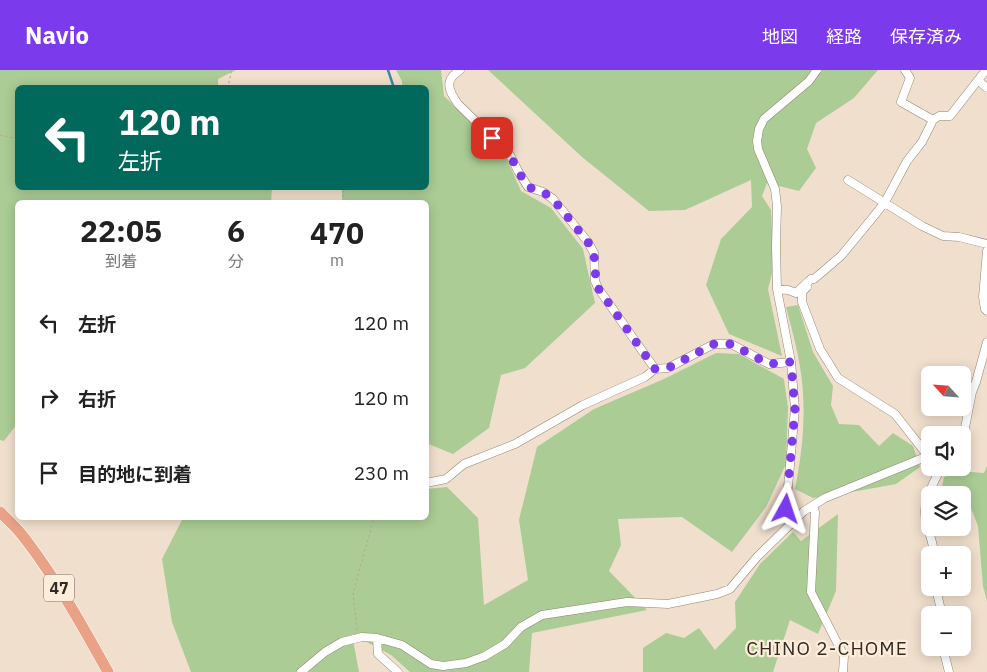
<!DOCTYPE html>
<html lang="ja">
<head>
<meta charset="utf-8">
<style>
	:root { --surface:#fff; --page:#f6f6f6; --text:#222; --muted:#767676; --accent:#7c3aed }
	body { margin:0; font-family:"IBM Plex Sans","Noto Sans JP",sans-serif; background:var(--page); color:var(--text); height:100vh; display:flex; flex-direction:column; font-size:19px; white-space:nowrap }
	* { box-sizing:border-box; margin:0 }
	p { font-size:16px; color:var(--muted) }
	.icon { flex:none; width:28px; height:28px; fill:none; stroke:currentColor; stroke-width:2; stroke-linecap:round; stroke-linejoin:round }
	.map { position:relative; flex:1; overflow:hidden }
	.panel { position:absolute; left:15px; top:130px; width:414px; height:320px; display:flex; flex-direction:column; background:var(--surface); border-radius:8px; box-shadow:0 2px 12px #0003 }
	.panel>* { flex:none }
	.guide { position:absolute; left:15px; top:15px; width:414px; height:105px; border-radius:8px; box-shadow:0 2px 12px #0003; background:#00695c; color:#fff; overflow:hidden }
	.needle { width:32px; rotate:296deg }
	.fabs { position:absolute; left:921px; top:296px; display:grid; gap:10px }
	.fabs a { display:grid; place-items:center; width:50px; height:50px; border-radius:8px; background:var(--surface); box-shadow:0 2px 12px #0003; font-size:25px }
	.pin { position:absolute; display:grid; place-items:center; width:42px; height:42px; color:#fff; margin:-21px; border-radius:10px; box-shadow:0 2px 8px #0006 }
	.me { position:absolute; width:55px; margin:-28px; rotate:5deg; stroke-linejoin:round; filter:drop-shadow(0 0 4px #0008) }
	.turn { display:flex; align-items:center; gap:18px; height:105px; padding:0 20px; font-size:22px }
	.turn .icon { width:65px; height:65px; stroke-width:2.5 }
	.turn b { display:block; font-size:35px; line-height:42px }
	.eta { display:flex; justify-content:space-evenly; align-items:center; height:85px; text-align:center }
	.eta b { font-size:30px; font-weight:700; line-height:35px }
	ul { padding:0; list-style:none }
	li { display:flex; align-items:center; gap:15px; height:75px; padding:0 20px }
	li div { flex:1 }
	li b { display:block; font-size:19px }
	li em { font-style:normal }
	header { display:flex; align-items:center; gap:30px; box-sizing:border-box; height:70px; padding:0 25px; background:var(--accent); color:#fff }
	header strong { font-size:24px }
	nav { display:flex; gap:28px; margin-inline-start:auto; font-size:18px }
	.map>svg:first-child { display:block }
	.green { fill:#abcc95 }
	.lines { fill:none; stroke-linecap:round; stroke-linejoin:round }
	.stream { stroke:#388aa6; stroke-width:2.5 }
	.minor-casing { stroke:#948574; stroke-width:9 }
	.primary-casing { stroke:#fff; stroke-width:12 }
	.path { stroke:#b6a798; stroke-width:1; stroke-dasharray:2.5 2.5; stroke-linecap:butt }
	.minor { stroke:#fff; stroke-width:8 }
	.primary { stroke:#e9a285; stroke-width:11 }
	.route { stroke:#7c3aed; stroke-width:9; stroke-dasharray:0 16.2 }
	.labels { text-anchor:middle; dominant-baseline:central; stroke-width:4.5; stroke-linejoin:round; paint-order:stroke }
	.shield { fill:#feedda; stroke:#6f655b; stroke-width:1 }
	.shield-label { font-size:16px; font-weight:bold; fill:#322b24 }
	.neighbourhood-label { font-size:19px; letter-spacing:1px; fill:#322b24; stroke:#feedda }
</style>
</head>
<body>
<header>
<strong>Navio</strong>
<nav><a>地図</a><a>経路</a><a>保存済み</a></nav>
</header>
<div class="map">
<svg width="987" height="602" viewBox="0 0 987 602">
	<rect width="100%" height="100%" fill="#f1dfcd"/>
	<path class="green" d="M0 0H236L218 9V17L18 18V118H272L271 132H18L17 354 4 371 0 370Z
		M396 0H441L444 26 505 85 521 121 551 138 583 179 595 233 525 298 501 305 489 358 453 384 426 373V132H342V118H426V18L402 17V11Z
		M488 0H878L854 28 816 53 807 79 816 98 799 121 767 113 762 126 771 140 774 195 768 219 782 286 729 264 706 215 721 169 752 137 751 110 685 140 649 141 582 87Z
		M798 235 813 282 833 316 831 335 839 354 859 355 879 376 893 363 913 376 920 397 896 414 863 420 813 428 795 419C803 379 807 338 800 297 797 277 791 257 786 237Z
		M716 283 739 284 784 309 788 338 786 394 766 437 732 482 682 447 618 449 621 475 609 501 647 540 532 563 529 602H410L391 585 352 564 359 602H191L172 552 162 489 183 448H426V419L447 417 478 448 484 535 528 510 519 450 537 377 594 339 664 309Z
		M987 396V531L983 516 978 456 964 421 941 423 944 407 958 401 984 403Z
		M838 444 836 521 818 564 790 550 773 602H643V578L666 563 684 568 699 558 715 580 736 558 735 532 760 494 793 462 801 471Z"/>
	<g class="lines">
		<path class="stream" d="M388 0 394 18"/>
		<defs>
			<path id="minor" d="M460 0C444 10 448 20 458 34L510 85 518 101 528 117 543 122 553 129 588 172 594 183 595 211 598 218 655 299
				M905 0 910 8 901 32 933 50
				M978 10 987 18
				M848 110 922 156 943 166 959 167 987 174
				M987 181 983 227 985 239 987 241
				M807 217 802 222V232L820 279 838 308 895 344 924 381 928 387
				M777 219 788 220 796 223 811 209H814L841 186 874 146 885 132 907 91 922 72 933 50 939 46H950L986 0
				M962 373 972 322 976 312 987 272
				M426 413 446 409 464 394 515 374 583 335 645 307 655 299 668 298 714 274H731L769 294 791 292
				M813 436 815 442 811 522 844 586 843 602
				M792 453 786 439 795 339 791 292 777 219 776 176 777 136 775 119 758 79 757 71 759 59 764 49 809 11 817 0
				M934 485C934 470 925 457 925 442 925 429 935 409 941 398
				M936 518 942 545
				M377 568 378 584 398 602
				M943 578 949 602
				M301 602 325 582 342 572 362 567 377 568 402 575 431 594 443 596 466 593 485 586 505 574 521 557 542 545 627 532 668 534 717 524 730 519 757 487 804 441 825 428 923 388 930 387"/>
			<path id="primary" d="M0 442C9 451 19 460 26 470 58 512 83 557 108 602"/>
		</defs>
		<use href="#minor" class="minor-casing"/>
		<use href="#primary" class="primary-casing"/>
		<path class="path" d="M230 18 229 11 232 0
			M0 65 18 69
			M343 132V118
			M357 560 353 523 374 448"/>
		<use href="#minor" class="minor"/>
		<use href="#primary" class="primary"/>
	</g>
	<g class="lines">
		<path class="route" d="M492 68 510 85 518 101 528 117 543 122 553 129 588 172 594 184 596 211 598 218 655 299 668 298 714 274H731L769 294 791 292 795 340 786 439"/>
	</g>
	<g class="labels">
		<rect class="shield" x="44" y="504.5" width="30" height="27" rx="4"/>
		<g class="shield-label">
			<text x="59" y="518">47</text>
		</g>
		<g class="neighbourhood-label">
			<text x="827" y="578">CHINO 2-CHOME</text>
		</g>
	</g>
</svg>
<div class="fabs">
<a><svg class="needle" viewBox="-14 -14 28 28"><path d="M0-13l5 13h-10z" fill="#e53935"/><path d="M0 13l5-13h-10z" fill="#767676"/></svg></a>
<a><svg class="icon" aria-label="sound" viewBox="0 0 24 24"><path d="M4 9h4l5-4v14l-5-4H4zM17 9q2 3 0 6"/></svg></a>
<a><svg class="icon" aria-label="layers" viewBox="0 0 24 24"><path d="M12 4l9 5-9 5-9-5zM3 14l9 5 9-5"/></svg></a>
<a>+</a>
<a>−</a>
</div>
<div class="pin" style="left:492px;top:68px;background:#d93025"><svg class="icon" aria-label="arrive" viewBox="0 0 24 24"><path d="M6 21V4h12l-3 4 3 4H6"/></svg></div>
<svg class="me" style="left:786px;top:439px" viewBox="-20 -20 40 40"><path d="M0-17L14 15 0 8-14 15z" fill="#7c3aed" stroke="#fff" stroke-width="4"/></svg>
<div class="guide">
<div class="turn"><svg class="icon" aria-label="left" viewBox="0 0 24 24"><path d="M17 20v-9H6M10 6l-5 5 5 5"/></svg><div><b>120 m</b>左折</div></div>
</div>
<section class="panel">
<div class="eta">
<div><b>22:05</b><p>到着</p></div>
<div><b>6</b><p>分</p></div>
<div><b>470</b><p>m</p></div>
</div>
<ul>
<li><svg class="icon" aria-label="left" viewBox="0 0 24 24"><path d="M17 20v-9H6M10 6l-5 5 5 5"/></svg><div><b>左折</b></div><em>120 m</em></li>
<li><svg class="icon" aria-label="right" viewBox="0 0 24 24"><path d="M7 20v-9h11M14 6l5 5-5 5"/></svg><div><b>右折</b></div><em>120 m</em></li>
<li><svg class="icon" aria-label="arrive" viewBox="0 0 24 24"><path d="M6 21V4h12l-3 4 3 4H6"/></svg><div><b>目的地に到着</b></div><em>230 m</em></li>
</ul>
</section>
</div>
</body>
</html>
